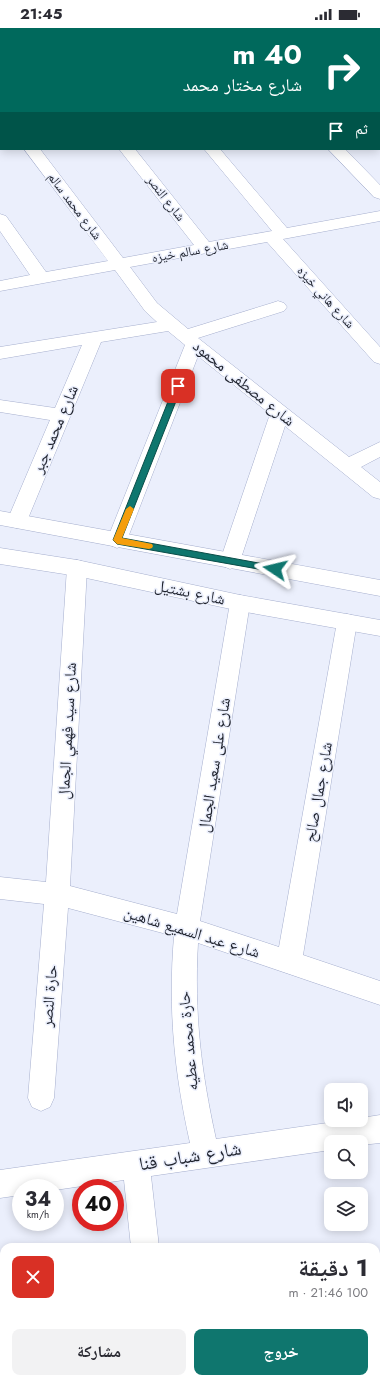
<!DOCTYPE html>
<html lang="ar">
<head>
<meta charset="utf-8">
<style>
	:root { --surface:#fff; --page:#f2f2f3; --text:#2b2b33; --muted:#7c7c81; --accent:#0f766e }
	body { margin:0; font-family:Jost,"Noto Naskh Arabic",sans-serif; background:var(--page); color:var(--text); direction:rtl; height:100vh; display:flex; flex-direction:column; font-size:15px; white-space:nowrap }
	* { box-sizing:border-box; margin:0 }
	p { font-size:13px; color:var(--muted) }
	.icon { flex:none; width:22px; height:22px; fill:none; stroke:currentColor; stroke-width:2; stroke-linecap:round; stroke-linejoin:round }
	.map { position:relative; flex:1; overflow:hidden; direction:ltr }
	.drawer { position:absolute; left:0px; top:1215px; width:380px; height:140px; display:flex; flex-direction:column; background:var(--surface); border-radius:12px 12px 0 0; box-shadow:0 2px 10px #0003; direction:rtl }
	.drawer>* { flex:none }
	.guide { position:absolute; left:0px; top:0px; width:380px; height:122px; box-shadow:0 2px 10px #0003; direction:rtl; background:#00695c; color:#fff; overflow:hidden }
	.controls { position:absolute; left:324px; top:1055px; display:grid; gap:8px }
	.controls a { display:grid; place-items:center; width:44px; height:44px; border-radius:8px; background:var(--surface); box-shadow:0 2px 10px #0003; font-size:20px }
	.speed { position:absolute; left:12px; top:1151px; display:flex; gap:8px; font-size:20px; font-weight:700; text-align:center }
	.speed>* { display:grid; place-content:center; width:52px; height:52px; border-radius:50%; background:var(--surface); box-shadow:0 2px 10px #0003; line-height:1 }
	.speed small { font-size:10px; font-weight:400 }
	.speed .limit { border:6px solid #d22; background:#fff; color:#111 }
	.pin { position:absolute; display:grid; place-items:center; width:34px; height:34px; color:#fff; margin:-17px; border-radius:8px; box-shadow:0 2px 6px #0006 }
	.me { position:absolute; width:44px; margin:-22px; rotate:280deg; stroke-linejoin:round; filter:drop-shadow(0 0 3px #0008) }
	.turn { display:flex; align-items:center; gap:14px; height:84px; padding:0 12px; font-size:18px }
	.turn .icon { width:52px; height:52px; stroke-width:2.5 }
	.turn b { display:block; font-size:28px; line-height:34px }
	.then { display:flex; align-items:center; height:38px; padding:0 12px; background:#0003; gap:8px; font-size:15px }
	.round { display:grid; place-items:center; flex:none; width:42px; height:42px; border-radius:8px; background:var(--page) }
	.overview { display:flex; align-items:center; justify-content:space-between; height:68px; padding:0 12px }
	h1 { font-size:24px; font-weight:700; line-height:30px }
	.action { display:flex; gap:8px; margin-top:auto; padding:8px 12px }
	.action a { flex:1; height:46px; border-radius:8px; background:var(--accent); color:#fff; font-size:16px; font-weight:700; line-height:46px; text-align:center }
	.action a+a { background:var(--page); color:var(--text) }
	.status { display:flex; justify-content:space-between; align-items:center; height:28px; padding:0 20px; background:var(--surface); direction:ltr }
	.status svg { height:11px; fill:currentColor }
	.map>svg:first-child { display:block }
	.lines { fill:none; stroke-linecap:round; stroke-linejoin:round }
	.minor-casing { stroke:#a6afce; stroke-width:1 }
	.tertiary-casing { stroke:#a6afce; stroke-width:1 }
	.minor { fill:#fff; fill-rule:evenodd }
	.tertiary { fill:#fff; fill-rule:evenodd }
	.route { fill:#0f766e; stroke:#0a4d48 }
	.slow { fill:#f59e0b }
	.labels { text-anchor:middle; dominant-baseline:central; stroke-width:3; stroke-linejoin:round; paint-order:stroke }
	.far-street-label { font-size:13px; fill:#1f232e; stroke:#ebeffc }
	.street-label { font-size:16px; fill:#1f232e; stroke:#ebeffc }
	.near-street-label { font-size:19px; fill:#1f232e; stroke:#ebeffc }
</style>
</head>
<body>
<div class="status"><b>21:45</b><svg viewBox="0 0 49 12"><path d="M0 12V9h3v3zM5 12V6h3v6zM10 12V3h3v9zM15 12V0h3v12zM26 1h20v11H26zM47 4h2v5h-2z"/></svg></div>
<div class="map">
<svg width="380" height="1355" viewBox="0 0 380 1355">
	<rect width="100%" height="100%" fill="#ebeffc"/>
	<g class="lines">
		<defs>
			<path id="minor" d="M24 0H38L39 1H25Z
				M103 0H117V1H103Z
				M208 0H222L223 1H209Z
				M266 0H280L281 1H267Z
				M347 0H361L362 1H348Z
				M379 18H380V27H379Z
				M0 74H1V83H0Z
				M379 100 380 101V111L379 110Z
				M24 121H40L123 230 194 217 119 121H135L209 214 272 203 204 121H220L287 200 380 183V193L283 211 380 319V336L374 334 267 214 130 239 157 275 188 301 272 275 278 273 284 275 287 279 284 283 198 310 349 429 380 414V429L361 439 380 454V471L373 469 285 398 240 533 237 538 230 541 223 538 220 533 270 386 198 328 127 512 124 517 117 520 110 517 107 512 185 317 168 303 101 314 27 493 24 498 17 500 10 498 7 493 50 392 0 384V372L55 380 82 317 0 331V319L157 294 145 283 115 242 0 263V253L30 247 0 203V186L6 188 46 244 108 233Z
				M328 121H345L380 157V171L374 169Z
				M77 532 84 534 87 540 70 858 177 886 230 575 233 569 240 567 247 569 250 575 200 893 279 919 337 594 340 588 347 586 354 588 357 594 303 927 380 953V977L198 915C194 985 201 1043 216 1111L348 1092H361V1090L380 1087V1115L361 1117V1114H331V1122L151 1148 159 1219H131L124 1152 55 1162V1160H21V1167L0 1170V1142L190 1115C174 1043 168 981 174 908L68 880 54 1070 50 1079 41 1083 32 1079 28 1070 44 876 0 871V849L46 854 67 540 70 534Z
				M380 1242V1272L376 1273V1243Z
				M0 1298H4V1328H0Z
				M146 1351H176V1355H146Z"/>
			<path id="tertiary" d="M0 483 380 552V568L0 497Z
				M0 520 77 532 240 567 380 592V608L240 583 77 548 0 536Z"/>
		</defs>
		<use href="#minor" class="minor-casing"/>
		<use href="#tertiary" class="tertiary-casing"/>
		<use href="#minor" class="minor"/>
		<use href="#tertiary" class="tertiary"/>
	</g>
	<path class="route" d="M175 356H178L182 358 122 510 275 538 279 541 278 543 275 544 117 516 113 512Z"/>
	<path class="slow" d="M130 478 134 481 122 510 152 516 153 518 152 520 149 521 117 516 113 512 126 481Z"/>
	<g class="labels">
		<g class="far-street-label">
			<text transform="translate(166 170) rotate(52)">شارع النصر</text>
			<text transform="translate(75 178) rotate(53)">شارع محمد سالم</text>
			<text transform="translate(190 223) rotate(-10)">شارع سالم خيزه</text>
			<text transform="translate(326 269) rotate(48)">شارع هاني خيزه</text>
		</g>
		<g class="street-label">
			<text transform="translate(244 355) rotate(39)">شارع مصطفى محمود</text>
			<text transform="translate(55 401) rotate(-67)">شارع محمد جبر</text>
			<text transform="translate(190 564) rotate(12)">شارع بشتيل</text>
			<text transform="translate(67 703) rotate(-87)">شارع سيد فهمي الجمال</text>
			<text transform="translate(214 737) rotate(-81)">شارع على سعيد الجمال</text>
			<text transform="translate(318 764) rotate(-80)">شارع جمال صالح</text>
			<text transform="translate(192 904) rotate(17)">شارع عبد السميع شاهين</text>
			<text transform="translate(49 968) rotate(-85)">حارة النصر</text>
			<text transform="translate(188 1013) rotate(-95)">حارة محمد عطيه</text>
		</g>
		<g class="near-street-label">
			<text transform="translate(190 1128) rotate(-9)">شارع شباب قنا</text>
		</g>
	</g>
</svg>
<div class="controls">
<a><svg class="icon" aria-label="sound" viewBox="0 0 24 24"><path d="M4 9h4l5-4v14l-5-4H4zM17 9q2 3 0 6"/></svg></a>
<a><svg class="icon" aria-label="search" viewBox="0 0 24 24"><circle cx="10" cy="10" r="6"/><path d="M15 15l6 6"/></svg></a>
<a><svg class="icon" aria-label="layers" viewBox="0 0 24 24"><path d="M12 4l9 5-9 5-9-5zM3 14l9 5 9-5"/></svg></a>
</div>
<div class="speed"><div>34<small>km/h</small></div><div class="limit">40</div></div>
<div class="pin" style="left:178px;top:358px;background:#d93025"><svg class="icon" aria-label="arrive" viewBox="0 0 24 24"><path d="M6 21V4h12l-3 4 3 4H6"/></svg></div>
<svg class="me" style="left:275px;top:541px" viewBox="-20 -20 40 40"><path d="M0-17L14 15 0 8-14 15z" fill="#0f766e" stroke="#fff" stroke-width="4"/></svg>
<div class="guide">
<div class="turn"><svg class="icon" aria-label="right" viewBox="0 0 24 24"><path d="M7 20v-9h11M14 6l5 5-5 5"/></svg><div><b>40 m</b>شارع مختار محمد</div></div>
<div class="then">ثم<svg class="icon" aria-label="arrive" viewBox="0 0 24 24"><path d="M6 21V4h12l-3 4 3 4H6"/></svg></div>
</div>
<section class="drawer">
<div class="overview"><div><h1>1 دقيقة</h1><p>100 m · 21:46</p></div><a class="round" style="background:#d93025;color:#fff"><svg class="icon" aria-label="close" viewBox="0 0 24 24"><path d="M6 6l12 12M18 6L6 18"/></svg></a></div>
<div class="action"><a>خروج</a><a>مشاركة</a></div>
</section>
</div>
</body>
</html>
